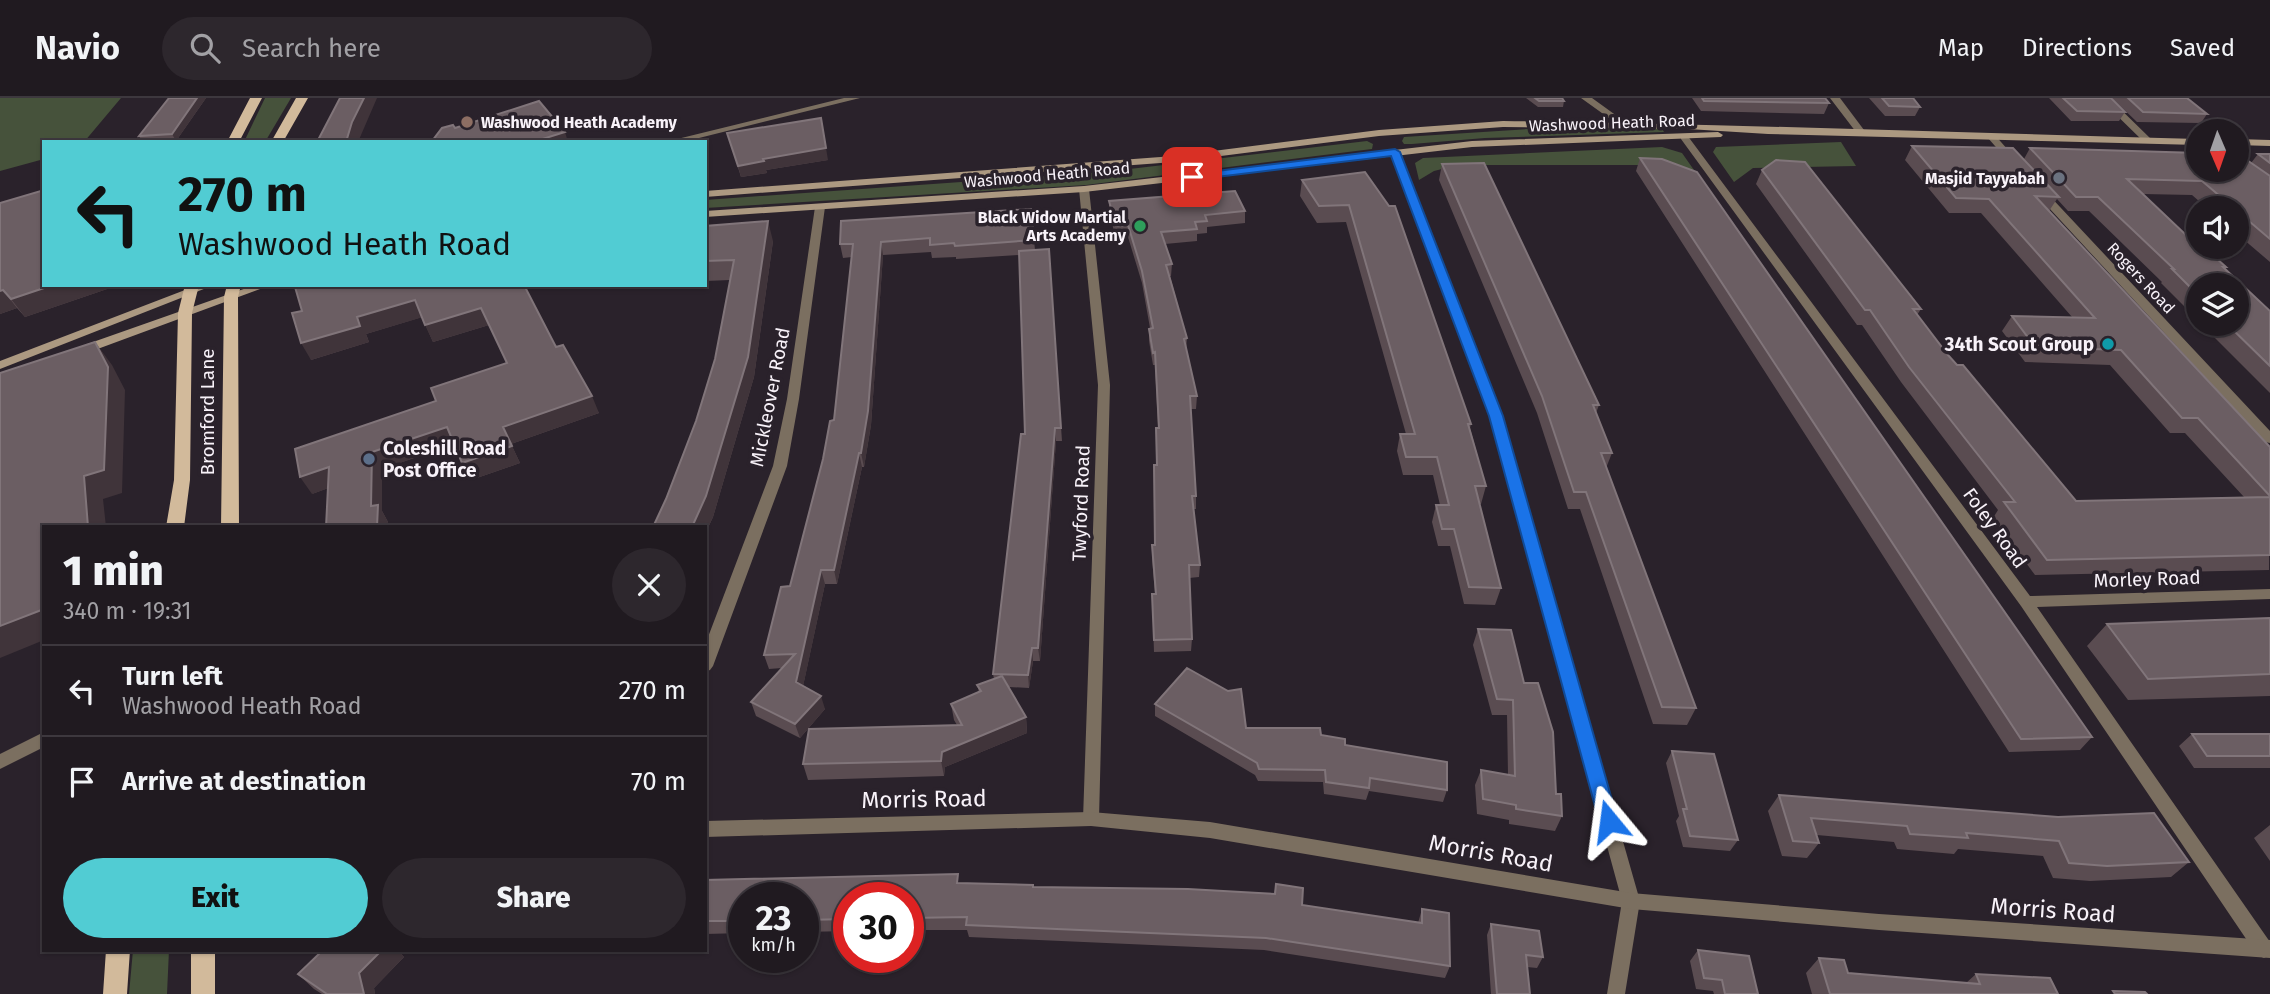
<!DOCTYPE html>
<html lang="en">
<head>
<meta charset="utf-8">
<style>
	:root { --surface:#201a20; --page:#2d272d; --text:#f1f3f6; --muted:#a2a1a5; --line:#3d383e; --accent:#51ccd3 }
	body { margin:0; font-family:"Fira Sans",sans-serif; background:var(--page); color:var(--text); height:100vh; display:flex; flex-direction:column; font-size:26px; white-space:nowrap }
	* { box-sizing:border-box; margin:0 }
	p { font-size:23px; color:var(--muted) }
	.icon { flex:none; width:38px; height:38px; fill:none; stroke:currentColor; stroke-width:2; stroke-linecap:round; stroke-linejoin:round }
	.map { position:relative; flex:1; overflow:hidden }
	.panel { position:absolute; left:42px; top:427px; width:665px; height:427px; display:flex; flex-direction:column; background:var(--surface); border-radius:0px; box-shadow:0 2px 5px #0004,0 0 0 2px var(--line) }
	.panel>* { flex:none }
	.top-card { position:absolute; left:42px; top:42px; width:665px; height:147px; border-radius:0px; box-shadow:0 2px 5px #0004,0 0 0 2px var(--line); background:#51ccd3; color:#111; overflow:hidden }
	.needle { width:46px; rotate:178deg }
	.controls { position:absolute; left:2186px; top:21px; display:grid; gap:14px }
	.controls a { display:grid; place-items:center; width:63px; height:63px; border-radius:50%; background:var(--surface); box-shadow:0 2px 5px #0004,0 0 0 2px var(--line); font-size:35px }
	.speed { position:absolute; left:728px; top:784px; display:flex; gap:14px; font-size:35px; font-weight:700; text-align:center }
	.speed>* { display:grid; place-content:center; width:91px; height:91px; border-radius:50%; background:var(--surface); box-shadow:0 2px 5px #0004,0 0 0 2px var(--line); line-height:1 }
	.speed small { font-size:18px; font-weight:400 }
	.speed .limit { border:10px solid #d22; background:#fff; color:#111 }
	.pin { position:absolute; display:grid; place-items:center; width:60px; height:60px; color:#fff; margin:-30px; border-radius:14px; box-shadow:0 4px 10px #0006 }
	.me { position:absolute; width:77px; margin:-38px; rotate:344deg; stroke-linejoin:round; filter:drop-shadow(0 0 5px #0008) }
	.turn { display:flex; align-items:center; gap:24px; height:147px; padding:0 21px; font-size:32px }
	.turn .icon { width:91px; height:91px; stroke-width:2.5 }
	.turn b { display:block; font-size:49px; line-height:60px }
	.round { display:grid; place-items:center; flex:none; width:74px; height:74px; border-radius:37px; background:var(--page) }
	.overview { display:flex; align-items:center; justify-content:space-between; height:119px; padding:0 21px }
	h1 { font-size:42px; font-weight:800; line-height:52px }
	.primary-button { display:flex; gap:14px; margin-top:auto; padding:14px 21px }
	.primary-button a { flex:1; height:80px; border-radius:42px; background:var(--accent); color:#111; font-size:28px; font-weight:800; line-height:80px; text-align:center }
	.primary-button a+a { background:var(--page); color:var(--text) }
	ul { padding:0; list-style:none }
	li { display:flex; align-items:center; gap:21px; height:91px; padding:0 21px; border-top:2px solid var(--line) }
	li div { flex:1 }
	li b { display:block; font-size:26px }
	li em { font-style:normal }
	header { display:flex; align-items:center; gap:42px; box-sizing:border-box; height:98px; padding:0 35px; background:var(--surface); border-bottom:2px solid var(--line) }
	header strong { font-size:33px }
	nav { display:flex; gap:38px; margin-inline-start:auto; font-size:24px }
	.search { width:490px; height:63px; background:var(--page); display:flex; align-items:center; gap:18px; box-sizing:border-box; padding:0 24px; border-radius:38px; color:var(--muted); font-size:26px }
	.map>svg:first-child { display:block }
	.green { fill:#46523b }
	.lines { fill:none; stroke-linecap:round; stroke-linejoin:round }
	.minor { fill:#7b6f60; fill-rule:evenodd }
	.tertiary { fill:#7b6f60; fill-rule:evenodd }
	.secondary { fill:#ac9981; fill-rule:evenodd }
	.primary { fill:#d2ba9b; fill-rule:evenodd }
	.wall { fill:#5a4c51 }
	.shaded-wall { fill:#40343a }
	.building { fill:#6b5e63; stroke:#81757a; stroke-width:2 }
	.route { fill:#1a73e8; stroke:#114b97; stroke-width:2 }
	.education-dot { fill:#8d6e63; stroke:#2a222b; stroke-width:2.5 }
	.worship-dot { fill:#6b7280; stroke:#2a222b; stroke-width:2.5 }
	.leisure-dot { fill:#2e9e5b; stroke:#2a222b; stroke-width:2.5 }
	.culture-dot { fill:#0f9aa8; stroke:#2a222b; stroke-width:2.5 }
	.service-dot { fill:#5c6f8a; stroke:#2a222b; stroke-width:2.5 }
	.labels { text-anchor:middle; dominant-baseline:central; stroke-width:7; stroke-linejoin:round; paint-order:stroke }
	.far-poi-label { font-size:16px; font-weight:bold; fill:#f8f2f9; stroke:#2a222b; text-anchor:end }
	.far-street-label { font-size:16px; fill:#f8f2f9; stroke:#2a222b }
	.poi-label { font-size:19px; font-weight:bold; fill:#f8f2f9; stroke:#2a222b; text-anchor:end }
	.street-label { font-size:19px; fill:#f8f2f9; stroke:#2a222b }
	.near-street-label { font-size:23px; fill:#f8f2f9; stroke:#2a222b }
</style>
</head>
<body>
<header>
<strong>Navio</strong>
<div class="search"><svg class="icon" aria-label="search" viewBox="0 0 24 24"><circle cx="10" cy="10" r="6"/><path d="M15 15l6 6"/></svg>Search here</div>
<nav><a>Map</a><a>Directions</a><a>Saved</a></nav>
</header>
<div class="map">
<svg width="2270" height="896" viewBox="0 0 2270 896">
	<rect width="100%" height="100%" fill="#2a222b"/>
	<path class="green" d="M0 0H121L84 44H44V61L0 73Z
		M265 0H291L265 44H244Z
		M1661 29 1664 34 1485 40 1412 46H1404L1402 43 1404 39 1544 30Z
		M1367 43 1373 46 1372 51 1086 87 705 110V102L1104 74Z
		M1841 44 1856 68 1753 70 1734 84 1713 54 1716 49Z
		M1662 49 1682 55 1701 82 1654 67H1458L1434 73 1419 82 1415 65 1423 60Z
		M133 852H169L167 896H129Z"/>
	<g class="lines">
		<path class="minor" d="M1581 0H1592L1628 26 1620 28Z
			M1830 0H1840L1867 36 1865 38H1859Z
			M2099 0H2109L2151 41V45H2145Z
			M1988 36H1994L2015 60V64H2009L1988 40Z
			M1681 37H1687L2030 498 2270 491V501L2037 509 2270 844V857L2264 860 2257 857 2021 508 1681 41Z
			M1392 52 1400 54 1502 319 1640 803 1625 896H1607L1622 803 1490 319 1390 54Z
			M1084 88 1089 91 1110 287 1099 721 1097 726 1091 728 1085 726 1083 721 1098 287 1079 91Z
			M2042 93 2046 94 2270 333V345L2265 344 2038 98 2037 96Z
			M820 106 825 109 799 301 787 368 713 568 710 572 705 574V547L773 368 787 301 815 109Z"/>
		<path class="tertiary" d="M844 0H860L683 44H665Z
			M44 634V649L0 671V656Z
			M1091 714 1210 724 1631 795 1879 816 2270 842V860L1879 832 1631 811 1210 740 1091 728 705 739V723Z"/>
		<path class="secondary" d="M1503 23C1735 26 1966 35 2198 41V47L1768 36 1688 31 1503 29 1379 38 1174 64 705 99V93L1174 58 1379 32Z
			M1718 34 1723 37 1721 39 1472 49 1084 94 705 119V113L1084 88 1472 43Z
			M2236 41 2270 42V48L2236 47Z
			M198 187H214L0 271V263Z
			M255 187H271L84 256 80 257 74 253 76 250Z"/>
		<path class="primary" d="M250 0H262L239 44H227Z
			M296 0H308L283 44H271Z
			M185 187H199L192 215 190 382 184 429H166L174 382 178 215Z
			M227 187H241L238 199 239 429H221L224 199Z
			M106 852H130L127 896H103Z
			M191 852H215V896H191Z"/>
	</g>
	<path class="wall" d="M169 0H206L176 43 142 44 139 38Z
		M1526 0H1562L1564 3 1563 9H1538Z
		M1692 0H1825L1829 5 1824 16 1701 13Z
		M1869 0H1913L1920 9 1915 18H1885Z
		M2049 0H2111L2125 14 2119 23H2071Z
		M2112 0H2187L2207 16 2201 25 2137 24Z
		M727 35 828 62 766 72 767 75 741 79Z
		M1912 48 2024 61 2030 50 2244 60 2251 65 2258 56H2270V164L2236 135V110H2207L2192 97 2143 96 2186 137 2226 169 2225 170 2270 213V295L2201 226H2236L2198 187V222L2161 185 2162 184 2089 113H2068L2057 101 2049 113 2270 349 2269 472 2035 477 1993 420 1998 412 1901 284 1862 227H1857L1756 86 1762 72 1921 211 1917 217 1948 257 2076 403 2244 399 2185 335H2170L2110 267 2025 264 2002 233 2012 218 2072 219 1981 115H1949L1905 62Z
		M1640 60 2092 639 2080 652 2009 654 1636 73Z
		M1442 66 1599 307 1596 315 1612 355 1606 370 1696 610 1687 627 1653 626 1580 411H1568L1537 315 1439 82Z
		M1365 74 1471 326 1470 330 1486 388 1481 406H1479L1501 490 1495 507 1464 506 1450 448H1438L1432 424 1436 407H1440L1433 377H1403L1397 353 1400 336H1406L1346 124 1317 125 1300 98 1302 82Z
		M1109 103 1245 113V125L1207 129V135L1197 136V143L1165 146 1172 166 1171 178H1170L1187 240 1186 253 1197 298 1196 311H1191L1196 398V411H1194L1200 467 1199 479 1189 480 1192 541 1191 553 1154 554 1152 496H1155L1152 460V447H1155L1157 367 1156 330H1158L1155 267H1153L1149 243V231L1150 230 1142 185 1128 139 1116 140 1109 115Z
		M0 105 44 187H109L110 190 25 219 17 210 0 216Z
		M1031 111 1035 152 1049 151 1062 343H1056L1040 563H1033L1029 590 1009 589 1026 619 1027 635 945 669 944 678 808 682 803 666 957 627 954 622 951 606 979 594 977 587 994 581 993 576 1025 336 1019 157 956 161V159L932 160 931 154 883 157 871 327 864 369H862L837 486H825L803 588 825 611 800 640 756 618 751 604 782 570 769 571 764 557 790 488 834 322 852 159 843 160 840 146Z
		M705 128 773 143 754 279 713 419 705 436V429L666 401 696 323 715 261 730 182 705 183Z
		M301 187H534L535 190 526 191 556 249 599 315 511 346 520 365 471 382 454 346 382 371V413L388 424V429H326L328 390 312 396 436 303 507 265 489 227 433 244 422 219 366 236 369 244 311 262 302 213Z
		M2270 520V598L2128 602 2087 548 2107 526Z
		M1478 531 1524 585 1562 718 1555 733 1509 726V722L1477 716 1475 687 1481 672 1508 677 1507 617H1492L1473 547Z
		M1155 606 1246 630 1321 637 1447 692 1443 704 1369 693 1366 702 1324 696 1323 684 1258 683 1255 677 1155 618Z
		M2192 636H2270V670H2194L2179 648Z
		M1672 653 1738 742 1730 753 1683 749 1676 723 1679 718 1666 665Z
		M1779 697 2189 764 2171 779 2090 783 2053 780 2043 758 1958 751 1954 756 1897 751 1894 744 1817 737 1819 745 1807 760 1782 758 1768 713Z
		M2270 727V763L2254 740Z
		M705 782 960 785 1033 789 1274 796 1276 786 1302 807 1418 825 1422 811 1450 868 1445 880 1264 852 969 839 967 832H908V800H849V833L803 834V800H744V835L705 836Z
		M1491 826 1543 859 1537 870 1527 869 1530 896H1491L1487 837Z
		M323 852H398L404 859 374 890 375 896H322L314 891 298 876Z
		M1698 852 1758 896H1714L1713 893 1696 891 1690 863Z
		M1819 860 1848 875 1966 885 1976 876 2058 896H1812L1806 875Z"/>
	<path class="shaded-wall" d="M197 0H206L176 43 172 36Z
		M364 0H377L358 44H346L352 24Z
		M821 20 828 62 766 72 767 75 741 79 738 68 763 61Z
		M565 34 568 44H533Z
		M768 123 773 143 754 279 713 419 705 436V429H692Z
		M881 144 883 157 871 327 864 369 861 355Z
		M53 187H109L110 190 25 219 11 201Z
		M3 192 17 210 0 216V193Z
		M415 202 423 219 366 236 369 244 311 262 301 245 357 219Z
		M481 210 489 227 433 244 425 227Z
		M95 244 112 267 125 292 122 395 103 401 106 429H88L84 378Z
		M592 298 599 315 511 346 503 329Z
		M447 329 456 346 382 371V413L388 424V429H377L371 408 372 354Z
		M1055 330 1056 343 1040 563 1038 550Z
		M512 348 520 365 471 382 462 365Z
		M859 355 862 369 837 486 834 472Z
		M329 369 340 386 312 396 300 379Z
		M821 472 825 486 801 598 796 584Z
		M44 511V542L0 560V528Z
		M1032 550 1033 563 1029 590 1028 577Z
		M821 598 825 611 800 640 795 626Z
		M1026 619 1027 635 945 669 944 678 941 663 942 654Z
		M382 852H398L404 859 374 890 375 896H364L359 875Z"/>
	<path class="building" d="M169 0H197L172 36 139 38Z
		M340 0H364L352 24 346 44H317Z
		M1535 0H1562L1564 3H1539Z
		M1702 0H1825L1829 5 1704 3Z
		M1882 0H1913L1920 9 1889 8Z
		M2063 0H2111L2125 14 2077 13Z
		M2128 0H2187L2207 16 2143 14Z
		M539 3 565 34 533 44H428L432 43 442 30 453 27 455 30Z
		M821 20 826 50 763 61 764 63 738 68 727 35Z
		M1912 48 2013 50 2059 99 2035 98 2270 349V398L2198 320H2182L2121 252 2035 249 2012 218 2095 220 1989 101 1956 100Z
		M2030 50 2198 55V72H2236V56H2243L2244 60 2270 78V141L2236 112V110H2234L2202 83 2127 81 2186 137H2192L2198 143V149H2205L2215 159 2226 169H2223L2270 213V268L2227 226H2236V187H2198V197L2172 171H2174L2098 99H2076Z
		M2258 56H2270V65Z
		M1640 60 1662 61 1697 74 2092 639 2021 641Z
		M1776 62 1805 64 1921 211H1913L1948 257 1957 267H1963L2076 403 2270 399V457L2047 462 2004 404H2015L1909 269 1870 212H1865L1762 72Z
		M1484 65 1599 307H1593L1612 355H1601L1696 610 1662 609 1586 394H1574L1542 298 1442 66Z
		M1365 74 1389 108H1395L1471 326H1468L1486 388H1475L1501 490 1469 489 1454 431H1442L1436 407H1449L1437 359H1406L1400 336H1415L1349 107 1319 108 1302 82Z
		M44 92V187H53L11 201 3 192 0 193V105Z
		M1235 93 1245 113 1205 117 1207 123 1195 124 1197 131 1161 134 1172 166 1166 167 1187 240 1184 241 1197 298H1190L1196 398H1192L1200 467H1189L1192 541 1154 542 1152 496H1156L1152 447H1155L1154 367H1157L1156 330H1159L1155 254 1153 255 1149 231 1153 230 1142 173 1128 127 1116 128 1109 103Z
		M1031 111 1034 142 955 148 954 145 930 147V140L881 144 868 313 861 355H859L834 472H821L796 584 821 598 795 626 751 604 795 556 764 557 781 489 790 488 823 361 830 323 834 322 853 146H840L841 123Z
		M768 123 748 259 706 398 692 429H653L666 401 696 323 715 261 734 162 705 163V128Z
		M1049 151 1061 330H1055L1038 550H1032L1028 577 993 576 1021 336H1025L1019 153Z
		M301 187H524L556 249 563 247 592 298 503 329 512 348 462 365 447 329 372 354 371 408 378 407 377 429H326L329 369 300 379 295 351 436 303 431 290 507 265 481 210 425 227 415 202 357 219 360 228 301 245 292 215 302 213 295 189Z
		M95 244 108 269 104 372 84 378 88 429H44V511L0 528V275Z
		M2270 520V576L2148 581 2107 526Z
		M1478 531 1511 532 1524 585H1538L1553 634 1556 696H1561L1562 718 1516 711V707L1483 701 1481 672 1515 678 1513 602 1497 601Z
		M1187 570 1228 593 1241 591 1246 630H1320L1321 637 1345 641V647L1447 664V692L1370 680 1369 690 1326 684 1325 672 1259 671 1257 665 1155 606Z
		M1002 578 1026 619 942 654 941 663 803 666 809 631 962 627 951 606 981 593 977 587Z
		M2192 636H2270V658H2207Z
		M1672 653 1714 656 1738 742 1690 738 1683 711H1687Z
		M1779 697 2058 719 2154 715 2189 764 2107 768 2069 765 2059 743 1966 735 1968 740 1910 736 1907 728 1811 720 1819 745 1793 743Z
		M958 776 957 785 1033 787V789L1188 791 1275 796 1276 786 1303 790 1302 807 1422 825V811L1449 815 1450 868 1266 840 966 827 967 819 908 820V800H849V821L803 822V800H744V823H705V782Z
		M1491 826 1539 833 1543 859 1526 857 1530 896H1497Z
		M323 852H382L359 875 364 896H327L298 876Z
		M1698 852 1749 858 1758 896H1725L1722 882 1704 880Z
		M1819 860 1844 862 1848 875 1980 886 1976 876 2050 880 2058 896H1830Z
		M2113 893 2145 894 2147 896H2115Z"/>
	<path class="route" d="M1395 51 1400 54 1503 318 1618 723 1616 729 1609 731 1602 729 1599 723 1489 318 1391 58 1192 82 1187 79 1192 76Z"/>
	<circle class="education-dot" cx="467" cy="24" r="7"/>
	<circle class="worship-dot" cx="2059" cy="80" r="7"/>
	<circle class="leisure-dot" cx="1140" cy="128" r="7"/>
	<circle class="culture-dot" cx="2108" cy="246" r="7"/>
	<circle class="service-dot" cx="369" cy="361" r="7"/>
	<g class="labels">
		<g class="far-poi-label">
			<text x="481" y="24" text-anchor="start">Washwood Heath Academy</text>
			<text x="2045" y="80">Masjid Tayyabah</text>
			<text x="1126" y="119">Black Widow Martial<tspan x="1126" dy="18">Arts Academy</tspan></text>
		</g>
		<g class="far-street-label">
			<text transform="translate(1612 25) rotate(-2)">Washwood Heath Road</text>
			<text transform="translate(1047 77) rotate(-5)">Washwood Heath Road</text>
			<text transform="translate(2141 180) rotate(47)">Rogers Road</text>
		</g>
		<g class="poi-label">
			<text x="2094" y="246">34th Scout Group</text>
			<text x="383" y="350" text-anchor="start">Coleshill Road<tspan x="383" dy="22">Post Office</tspan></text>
		</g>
		<g class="street-label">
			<text transform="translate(770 299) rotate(-79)">Mickleover Road</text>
			<text transform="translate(207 314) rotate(-90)">Bromford Lane</text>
			<text transform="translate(1081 405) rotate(-88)">Twyford Road</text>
			<text transform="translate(1995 430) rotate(54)">Foley Road</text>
			<text transform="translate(2147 481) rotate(-2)">Morley Road</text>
		</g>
		<g class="near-street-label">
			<text transform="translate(924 701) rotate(-1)">Morris Road</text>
			<text transform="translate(1491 755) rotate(10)">Morris Road</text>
			<text transform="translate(2053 812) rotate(4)">Morris Road</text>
		</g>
	</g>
</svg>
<div class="controls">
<a><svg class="needle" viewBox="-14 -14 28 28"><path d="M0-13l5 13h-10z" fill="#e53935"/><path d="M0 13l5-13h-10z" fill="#a2a1a5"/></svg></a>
<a><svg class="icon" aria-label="sound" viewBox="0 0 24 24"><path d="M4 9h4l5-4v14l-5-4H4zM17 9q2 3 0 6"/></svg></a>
<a><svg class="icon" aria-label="layers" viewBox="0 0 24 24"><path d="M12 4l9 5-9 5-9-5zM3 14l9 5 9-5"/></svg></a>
</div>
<div class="speed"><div>23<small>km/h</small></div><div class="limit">30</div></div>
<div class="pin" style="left:1192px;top:79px;background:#d93025"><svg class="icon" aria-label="arrive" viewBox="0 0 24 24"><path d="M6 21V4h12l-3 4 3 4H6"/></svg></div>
<svg class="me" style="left:1609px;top:723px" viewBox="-20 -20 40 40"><path d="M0-17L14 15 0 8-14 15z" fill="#1a73e8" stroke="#fff" stroke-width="4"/></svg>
<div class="top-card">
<div class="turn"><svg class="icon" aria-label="left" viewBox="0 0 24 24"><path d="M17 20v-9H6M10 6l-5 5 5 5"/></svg><div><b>270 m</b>Washwood Heath Road</div></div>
</div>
<section class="panel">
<div class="overview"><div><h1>1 min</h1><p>340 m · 19:31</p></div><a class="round"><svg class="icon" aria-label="close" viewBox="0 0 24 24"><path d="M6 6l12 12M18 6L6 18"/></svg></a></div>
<ul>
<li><svg class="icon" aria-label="left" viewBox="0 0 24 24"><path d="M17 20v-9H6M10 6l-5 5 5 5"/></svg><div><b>Turn left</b><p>Washwood Heath Road</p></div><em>270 m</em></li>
<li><svg class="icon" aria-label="arrive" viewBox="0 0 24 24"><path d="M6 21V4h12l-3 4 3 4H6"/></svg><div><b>Arrive at destination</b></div><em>70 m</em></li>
</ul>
<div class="primary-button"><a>Exit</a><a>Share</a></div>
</section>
</div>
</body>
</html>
